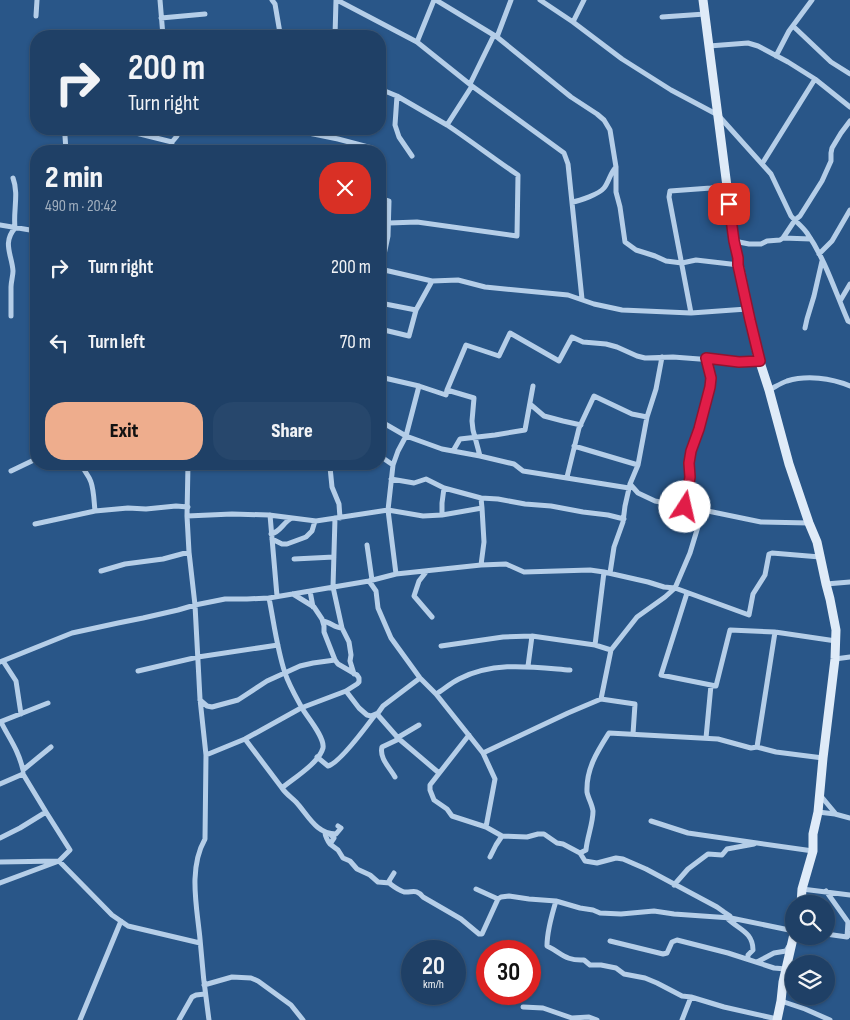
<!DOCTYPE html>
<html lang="en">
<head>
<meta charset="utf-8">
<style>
	:root { --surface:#1f4066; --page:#27476c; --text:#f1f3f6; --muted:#a1afbf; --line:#3c597a; --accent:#eead8d }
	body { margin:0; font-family:"Sofia Sans Condensed",sans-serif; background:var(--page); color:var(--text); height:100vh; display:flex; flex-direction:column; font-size:19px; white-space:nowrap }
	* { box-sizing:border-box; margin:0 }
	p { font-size:16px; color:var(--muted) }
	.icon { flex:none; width:28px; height:28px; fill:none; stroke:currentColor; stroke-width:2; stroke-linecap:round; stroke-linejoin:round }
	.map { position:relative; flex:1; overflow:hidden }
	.details { position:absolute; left:30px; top:145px; width:356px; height:325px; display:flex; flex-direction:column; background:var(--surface); border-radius:20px; box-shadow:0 1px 4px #0004,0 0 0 1px var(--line) }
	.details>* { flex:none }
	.top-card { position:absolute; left:30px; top:30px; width:356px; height:105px; border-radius:20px; box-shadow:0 1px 4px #0004,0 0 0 1px var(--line); background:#1f4066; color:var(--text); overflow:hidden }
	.controls { position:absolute; left:785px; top:895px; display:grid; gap:10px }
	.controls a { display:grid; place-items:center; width:50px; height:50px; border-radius:50%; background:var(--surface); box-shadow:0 1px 4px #0004,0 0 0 1px var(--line); font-size:25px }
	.speed { position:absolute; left:401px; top:940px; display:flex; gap:10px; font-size:25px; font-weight:700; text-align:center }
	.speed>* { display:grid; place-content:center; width:65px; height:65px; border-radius:50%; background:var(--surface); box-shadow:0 1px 4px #0004,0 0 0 1px var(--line); line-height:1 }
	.speed small { font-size:12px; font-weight:400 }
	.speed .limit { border:8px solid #d22; background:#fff; color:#111 }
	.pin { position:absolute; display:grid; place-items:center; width:42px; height:42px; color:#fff; margin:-21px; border-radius:10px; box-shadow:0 2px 8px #0006 }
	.me { position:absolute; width:55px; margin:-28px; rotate:10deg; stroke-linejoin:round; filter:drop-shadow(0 0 4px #0008) }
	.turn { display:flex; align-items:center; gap:18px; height:105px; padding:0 15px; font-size:22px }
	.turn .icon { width:65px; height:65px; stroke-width:2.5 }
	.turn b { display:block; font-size:35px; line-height:42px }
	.round { display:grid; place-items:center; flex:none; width:52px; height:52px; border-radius:20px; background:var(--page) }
	.summary { display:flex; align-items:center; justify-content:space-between; height:85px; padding:0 15px }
	h1 { font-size:30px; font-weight:800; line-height:38px }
	.cta { display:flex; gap:10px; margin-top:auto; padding:10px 15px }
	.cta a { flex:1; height:58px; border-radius:20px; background:var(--accent); color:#111; font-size:20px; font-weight:800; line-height:58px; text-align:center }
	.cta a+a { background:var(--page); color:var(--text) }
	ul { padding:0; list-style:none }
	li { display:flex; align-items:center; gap:15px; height:75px; padding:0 15px }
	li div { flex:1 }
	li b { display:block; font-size:19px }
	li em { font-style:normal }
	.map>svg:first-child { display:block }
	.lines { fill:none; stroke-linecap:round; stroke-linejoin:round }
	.street { stroke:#b5cee8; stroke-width:5 }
	.secondary { stroke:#dfebf8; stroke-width:9 }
	.route-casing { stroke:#92132f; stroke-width:12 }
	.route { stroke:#e11d48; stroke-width:9 }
</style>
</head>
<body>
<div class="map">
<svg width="850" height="1020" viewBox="0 0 850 1020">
	<rect width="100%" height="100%" fill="#295688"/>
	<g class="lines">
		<path class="street" d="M160 0 163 36
			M272 0 275 4 280 33 287 36
			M337 0 417 42 472 86 564 153 568 164 582 299
			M436 0 497 37 511 0
			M540 0 573 22 622 59 671 90 718 115 771 174 791 216C796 222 802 226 807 233 825 259 835 291 848 321L850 322
			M36 16 37 0
			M662 17 705 14
			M161 18 205 14
			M573 22 584 0
			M793 26 831 62 850 74
			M300 36 335 35
			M335 36 336 0
			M497 37 571 97 597 114 604 120 610 130 616 167V192L620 207 625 242 636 250 655 256 666 261 682 263 696 260 739 265
			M417 42 434 0
			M709 46 748 43 758 46 788 62 815 79 850 107
			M776 56 789 31 812 0
			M470 84 494 35
			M380 89 397 96 447 125
			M397 96 395 125 399 137 412 156
			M120 129 172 142
			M289 129 338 139 372 148
			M172 146 192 151
			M66 151 65 136 67 129
			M171 151 172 142 177 136V129
			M762 164 815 79
			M380 198 389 201 388 236 381 269
			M572 202C580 201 599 194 604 188 609 182 610 173 616 167
			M389 223 417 222 517 236 518 175C494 159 471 141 447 125L472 86
			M0 225 36 231
			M783 238 795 220 800 216 822 181 831 161V153L832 148 841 133 850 121
			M734 241 749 244H761L767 241 780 240 783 238 811 239
			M819 254 832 241 850 210
			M380 269 432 281 458 280 485 287 568 295 594 304 622 310 691 313 747 309
			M840 301 850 284
			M380 303 416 310 409 336 380 329
			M416 310 432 281
			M691 313 669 197 670 191 711 188 727 186
			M11 316C11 306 11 296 11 287 11 282 13 276 13 271 12 255 2 243 15 228 13 211 19 194 13 178
			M805 328 807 319 814 296 822 261
			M380 377 419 386 446 395 447 390 474 398 472 421 473 430 480 456
			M447 390 466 345 499 356 510 333 559 361 572 337 583 342 606 344 617 347 637 356 645 358 673 357 739 362 760 361
			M769 390C775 387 781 383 787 381 807 375 831 378 850 386
			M530 404 544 416 563 421 581 425
			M380 421 406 436 442 449 480 456 514 464 523 471 629 488
			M574 446 638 465
			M453 451 460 439 495 435 525 430 533 386
			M380 456 393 465
			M82 464C83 471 89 475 91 482 94 491 94 502 95 511
			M188 464 187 516 189 552 195 605 200 699 206 755 205 839C188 869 197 907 200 939 202 966 205 993 209 1020
			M327 464 330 467 332 487 339 504 340 518
			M11 471 36 459
			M567 477 579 428 594 396 632 414 647 417
			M391 479 414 483 426 479 444 488
			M630 484 638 493 655 501 703 510
			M685 507 690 477 689 463 691 451 699 429 710 387 711 377 706 359
			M270 515 277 596
			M442 515V503L444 488 481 498 498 499 525 504 551 506 583 512 608 515 624 519
			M187 516 232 514 269 515 316 521 388 510 423 516 442 515 482 508 481 498
			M35 524 95 511 128 508 146 509 176 506 188 507
			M271 534C281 532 283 522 292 518
			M272 539 282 544H287L306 537 312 531 315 521
			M367 545 372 580
			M294 559 334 557
			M481 565 484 542 482 508
			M101 571 125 564 163 559 189 552
			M426 572 419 581 414 596 432 617
			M610 573 614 547 623 522 625 506 630 484 638 465 647 417 656 389 662 357
			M396 574 388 510 393 465 398 451 406 436 419 386
			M369 581 376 591 378 608 391 638 420 678 436 694 483 753 495 779 486 827 502 836 527 837 538 834H544L557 843 563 844 580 853 585 861 597 863 616 858 623 859 646 869 717 907 724 912 730 916 731 918 794 931
			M826 584 850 582
			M310 591 313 607
			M687 593 661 675 716 686 730 630 775 632 836 641
			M323 621C330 622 335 628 342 628L333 587 335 518
			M342 628 349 642 351 655 350 661 354 674
			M595 645 604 572
			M441 646 503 637 532 636
			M611 650 637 617 665 597 675 588 690 553 703 510 761 522 809 523
			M835 659 850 657
			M3 661 16 681 21 714
			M0 662 72 633 118 623 143 618 178 610 195 605 225 599H247L269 598 369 581 396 574 481 565 506 564 524 572 590 570 604 572 648 582 664 587 675 588 749 615 753 594 765 575 769 554 772 553 820 557
			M138 671 198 657 278 645
			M346 691 359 708 367 715 371 716 378 713 383 706 420 678
			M436 694C444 689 451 683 459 679 494 661 532 667 570 670
			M601 699 635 704 633 734
			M200 700 207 706 212 707 238 700 267 681 300 666 313 663 335 660
			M377 714 399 739 439 773
			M0 722 48 703
			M1 722C10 740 18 749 23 770L51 747
			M469 735 430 785V790L434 800 447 809 452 816 486 827
			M397 738 419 725
			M706 738 711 685
			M245 739 282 788C294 778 319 763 323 748 325 737 307 717 302 708 296 697 289 685 285 673 277 649 274 623 269 598
			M757 747 775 632
			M483 753 568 713 601 699 611 650 595 645 532 636 528 666
			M206 755 245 739 301 708 346 691 357 684 359 682V678L357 675 338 664 335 660 324 632V626L322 619 314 607 293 594
			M317 757 328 766C340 763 366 727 375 715
			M395 777C390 768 379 758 382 747L399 739
			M0 784 23 774V773
			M282 788C286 794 291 797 296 802 308 815 316 834 336 834L341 828 338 826
			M820 795 835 813
			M818 812 835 814 850 818
			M651 821 688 833 813 851
			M325 833C325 835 328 842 330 844L334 838 330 834
			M0 838 20 828 46 812 23 774
			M330 844 338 850 343 858 350 861 357 869 370 875 378 882 390 883 389 881 394 873
			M580 853 586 850C587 837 593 824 593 811 592 804 588 798 587 792 586 769 597 752 609 733L718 739 751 748 757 747 776 752 823 758
			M490 857 496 845 502 836
			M0 862 59 861 70 850 46 812
			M0 883 59 861 112 915 128 926 200 943
			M389 883C393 886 398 890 404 892 412 893 416 888 423 897L461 919 479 934H482L498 899 501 897 509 896 529 899 556 901 580 908 593 910 600 913 621 914 654 911 674 914 731 918
			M674 885 688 869 708 854 722 855 727 849 754 844
			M476 889 498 899
			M802 889 850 895
			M826 891 848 922 847 937
			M556 901C552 914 547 932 547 946 562 953 565 961 584 960L590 965H601L616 968 624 974 645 978 657 983 682 996 691 997 724 1007 777 1019
			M726 917C737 929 753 931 753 950L748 955V959
			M826 934 847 937 850 934
			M610 941 663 954 667 953 672 942 677 940 728 953 774 968 786 969
			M757 962 774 953 786 951 789 946
			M204 985 232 977 251 978 258 981 291 1005 303 1020
			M781 1001 805 1009 830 1020
			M523 1007 543 1008 572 1018 589 1017 597 1020
			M80 1020 121 921
			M179 1020 192 997 196 995 205 994
			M682 1020 691 997"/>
		<path class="secondary" d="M703 0 734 241 738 258 739 265 757 353 769 390 789 464 809 523 817 542 826 584 830 599 836 630 835 659 823 758 818 812 813 834V851L802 889 801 904
			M777 1020 781 1001 783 982 794 934"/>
	</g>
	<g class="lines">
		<defs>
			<path id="route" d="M685 507 690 477 689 463 691 451 699 429 710 387 711 378 706 358 739 362 760 361 750 320 738 265V258L734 241 729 204"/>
		</defs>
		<use href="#route" class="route-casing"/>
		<use href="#route" class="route"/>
	</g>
</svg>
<div class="controls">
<a><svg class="icon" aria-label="search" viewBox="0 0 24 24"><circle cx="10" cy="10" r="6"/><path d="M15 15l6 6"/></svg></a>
<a><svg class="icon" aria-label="layers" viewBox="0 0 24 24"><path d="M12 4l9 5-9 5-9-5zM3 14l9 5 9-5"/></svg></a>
</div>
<div class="speed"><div>20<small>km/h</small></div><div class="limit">30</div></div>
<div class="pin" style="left:729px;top:204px;background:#d93025"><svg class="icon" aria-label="arrive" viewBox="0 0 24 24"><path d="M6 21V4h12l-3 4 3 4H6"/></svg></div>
<svg class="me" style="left:685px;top:507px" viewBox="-20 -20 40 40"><circle r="19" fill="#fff"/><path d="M0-13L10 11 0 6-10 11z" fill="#e11d48"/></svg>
<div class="top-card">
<div class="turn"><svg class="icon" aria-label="right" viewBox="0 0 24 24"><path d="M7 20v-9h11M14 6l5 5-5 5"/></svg><div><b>200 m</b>Turn right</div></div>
</div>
<section class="details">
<div class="summary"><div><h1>2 min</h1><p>490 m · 20:42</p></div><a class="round" style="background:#d93025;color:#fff"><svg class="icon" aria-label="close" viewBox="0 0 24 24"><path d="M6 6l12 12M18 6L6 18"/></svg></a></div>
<ul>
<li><svg class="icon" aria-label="right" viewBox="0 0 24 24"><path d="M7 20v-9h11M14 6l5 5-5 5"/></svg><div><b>Turn right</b></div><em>200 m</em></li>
<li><svg class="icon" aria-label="left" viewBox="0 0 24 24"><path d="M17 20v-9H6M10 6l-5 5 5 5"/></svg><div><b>Turn left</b></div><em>70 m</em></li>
</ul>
<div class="cta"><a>Exit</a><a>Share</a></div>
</section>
</div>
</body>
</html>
